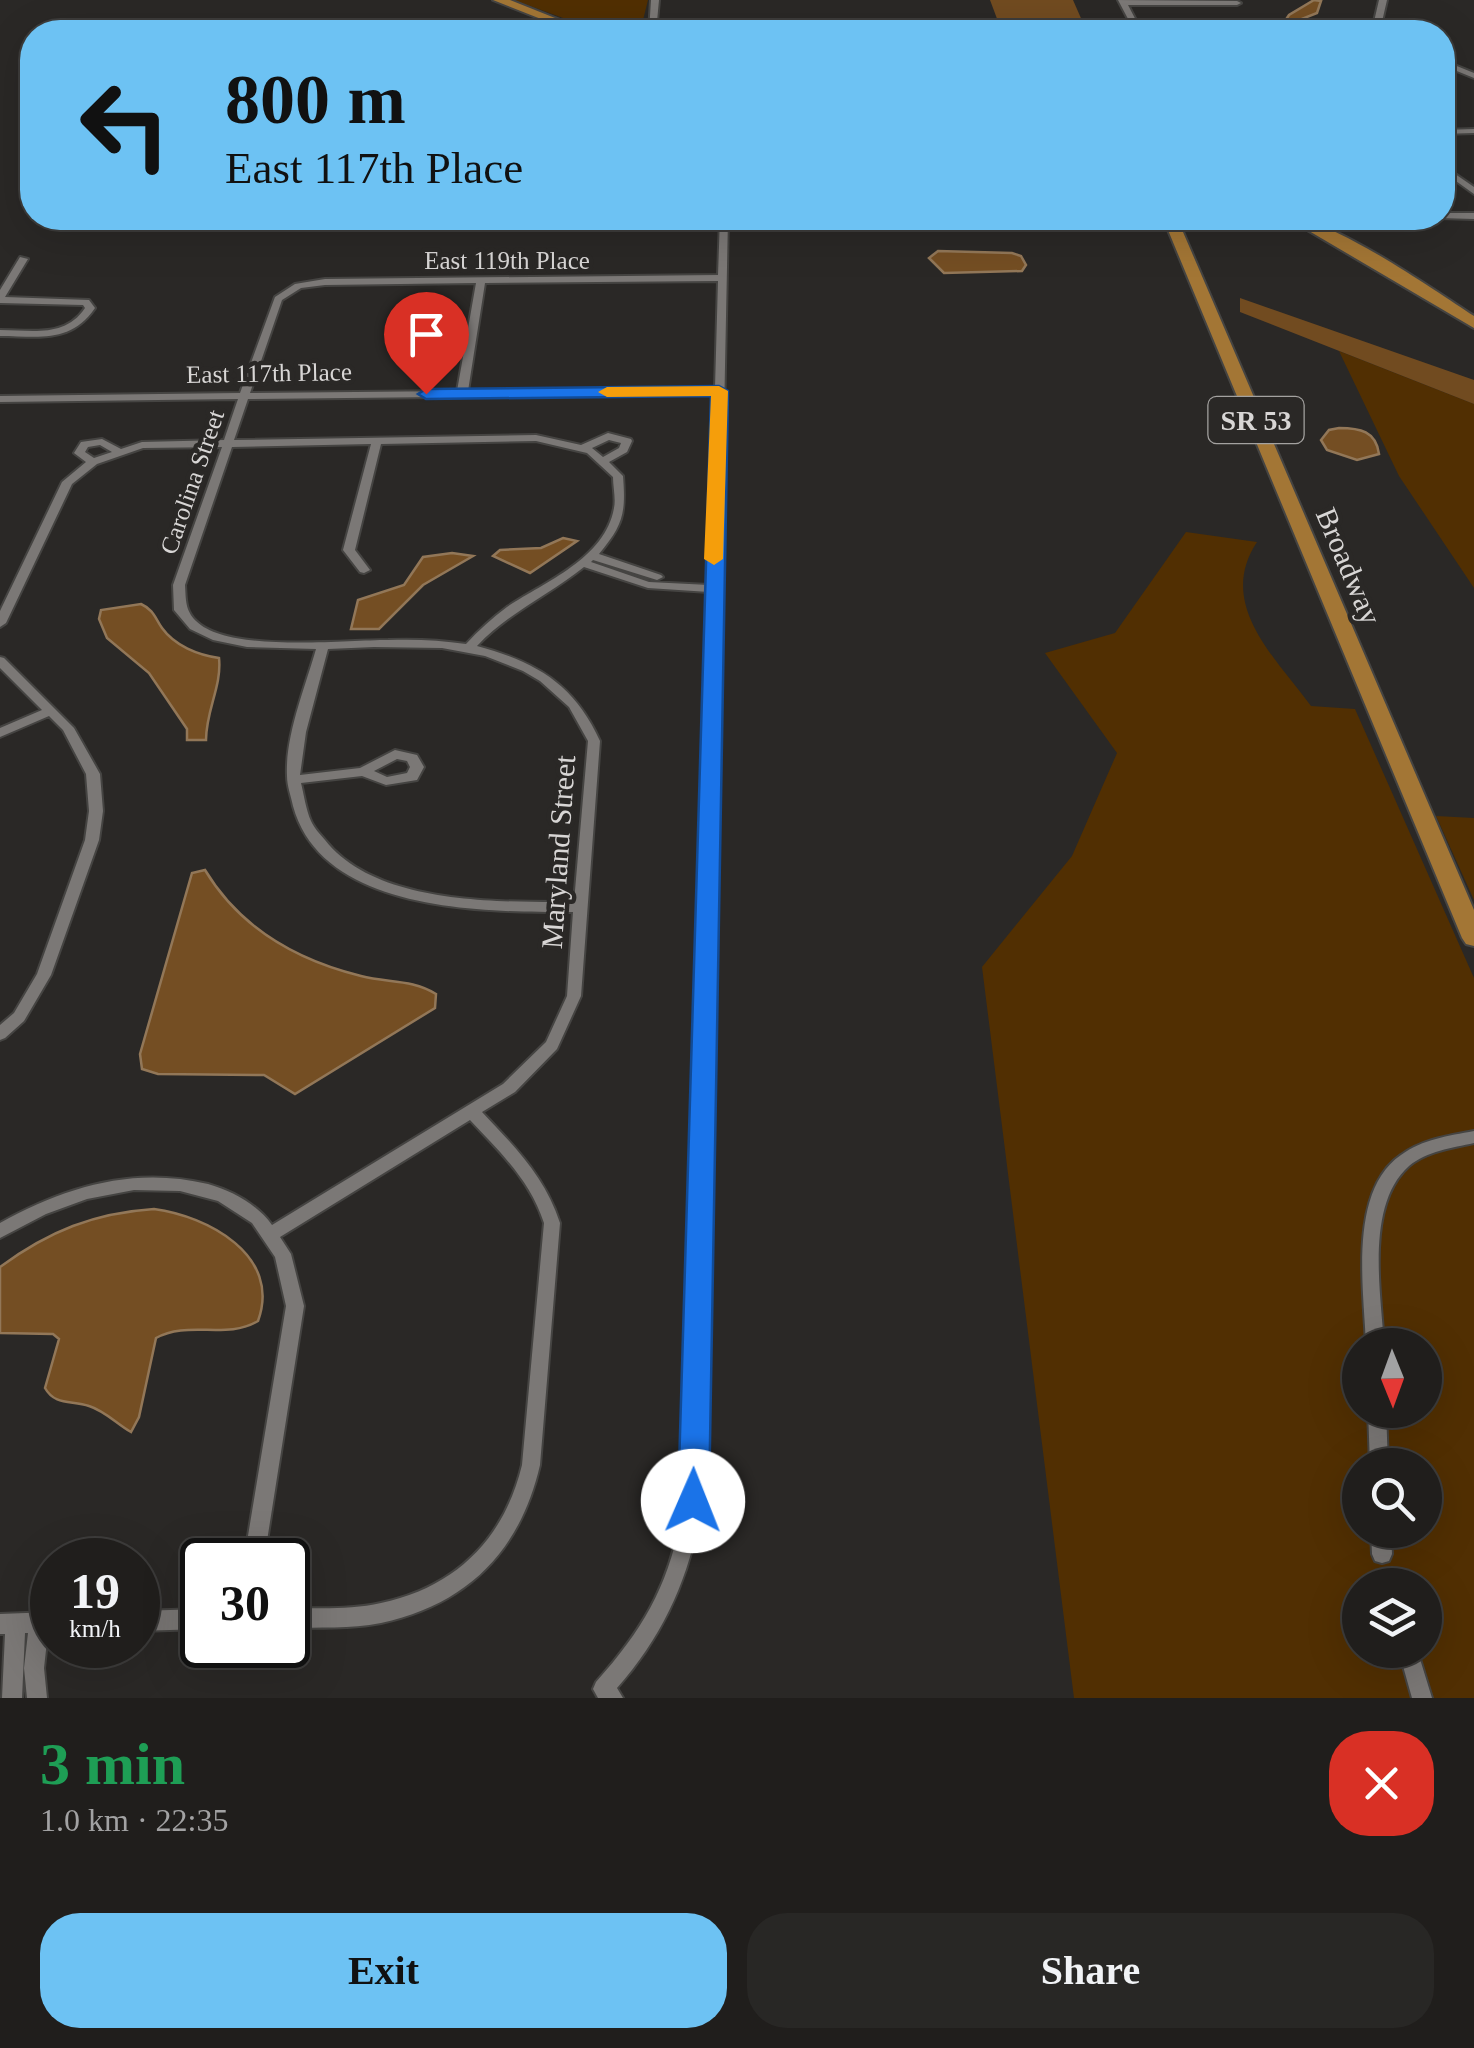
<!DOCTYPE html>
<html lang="en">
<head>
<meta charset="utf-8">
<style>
	:root { --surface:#201e1c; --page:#282725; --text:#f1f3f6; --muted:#a2a2a3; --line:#3d3c3b; --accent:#6dc2f3 }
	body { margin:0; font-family:Georgia,serif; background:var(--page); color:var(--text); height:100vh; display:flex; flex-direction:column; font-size:38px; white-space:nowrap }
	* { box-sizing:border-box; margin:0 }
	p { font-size:32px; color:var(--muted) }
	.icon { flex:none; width:55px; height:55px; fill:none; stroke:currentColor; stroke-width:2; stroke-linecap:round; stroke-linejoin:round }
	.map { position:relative; height:1698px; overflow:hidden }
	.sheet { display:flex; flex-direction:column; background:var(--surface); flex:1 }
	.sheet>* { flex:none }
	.guide { position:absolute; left:20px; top:20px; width:1435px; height:210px; border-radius:40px; box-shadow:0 10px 40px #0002,0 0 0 2px var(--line); background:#6dc2f3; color:#111; overflow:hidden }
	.needle { width:65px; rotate:179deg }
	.tools { position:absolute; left:1342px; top:1328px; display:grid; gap:20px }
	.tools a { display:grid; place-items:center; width:100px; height:100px; border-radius:50%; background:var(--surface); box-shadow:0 10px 40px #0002,0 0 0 2px var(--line); font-size:50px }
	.speed { position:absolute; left:30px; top:1538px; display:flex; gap:20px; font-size:50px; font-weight:700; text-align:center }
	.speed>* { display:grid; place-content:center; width:130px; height:130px; border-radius:50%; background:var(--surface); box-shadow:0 10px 40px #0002,0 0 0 2px var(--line); line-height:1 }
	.speed small { font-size:25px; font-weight:400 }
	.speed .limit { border:5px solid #111; border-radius:15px; background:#fff; color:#111 }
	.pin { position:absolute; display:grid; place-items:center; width:85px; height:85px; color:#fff; margin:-102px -42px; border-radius:50% 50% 50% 0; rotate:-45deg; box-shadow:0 0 10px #0007 }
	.pin .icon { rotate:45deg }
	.me { position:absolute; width:110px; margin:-55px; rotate:1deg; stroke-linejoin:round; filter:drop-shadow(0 0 8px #0008) }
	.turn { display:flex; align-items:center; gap:35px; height:210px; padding:0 40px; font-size:45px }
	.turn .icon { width:130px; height:130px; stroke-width:2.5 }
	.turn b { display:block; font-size:70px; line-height:85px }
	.round { display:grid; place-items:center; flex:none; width:105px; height:105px; border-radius:40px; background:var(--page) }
	.headline { display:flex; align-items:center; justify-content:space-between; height:170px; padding:0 40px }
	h1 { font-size:60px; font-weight:800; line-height:75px; color:#1e9e55 }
	.primary-button { display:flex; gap:20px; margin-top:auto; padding:20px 40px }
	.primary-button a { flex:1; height:115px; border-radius:40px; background:var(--accent); color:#111; font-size:40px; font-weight:800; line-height:115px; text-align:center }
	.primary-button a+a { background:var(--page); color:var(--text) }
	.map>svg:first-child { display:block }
	.green { fill:#512f02; fill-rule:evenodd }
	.forest { fill:#714b20 }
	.water { fill:#744e23; stroke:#927758; stroke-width:2.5 }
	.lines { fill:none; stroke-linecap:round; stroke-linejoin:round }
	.minor-casing { stroke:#454442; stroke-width:4 }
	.primary-casing { stroke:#454442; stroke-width:4 }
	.minor { fill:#7b7876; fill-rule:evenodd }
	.primary { fill:#a37635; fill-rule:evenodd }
	.route { fill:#1a73e8; stroke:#114b97; stroke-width:2.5 }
	.slow { fill:#f59e0b }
	.labels { text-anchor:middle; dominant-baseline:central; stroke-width:9; stroke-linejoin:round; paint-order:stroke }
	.far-street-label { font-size:25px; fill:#d8d6d5; stroke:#2a2826 }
	.shield { fill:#2a2826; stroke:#a4a2a0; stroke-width:2.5 }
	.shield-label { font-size:28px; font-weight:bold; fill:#d8d6d5 }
	.street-label { font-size:30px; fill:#d8d6d5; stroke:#2a2826 }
</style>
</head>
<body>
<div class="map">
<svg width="1474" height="1698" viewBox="0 0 1474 1698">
	<rect width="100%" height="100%" fill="#2a2826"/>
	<path class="green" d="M514 0H648L640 32H601Z
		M1339 351 1474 404V588L1399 476Z
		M1186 532 1257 542C1216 604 1275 657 1311 706L1355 709 1474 978V1698H1074L982 967 1072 856 1117 753 1045 653 1115 633ZM1360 1345H1425V1410H1360ZM1360 1465H1425V1530H1360ZM1360 1585H1425V1650H1360Z
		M1436 816 1474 818V900Z"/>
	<path class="forest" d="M990 0H1073L1087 32H1002Z
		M1240 298 1474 380V404L1240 312Z"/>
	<path class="water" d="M1314 0 1321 1 1317 13 1299 20V26L1314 32H1203L1210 24H1283L1289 15Z
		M938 251 1012 253 1021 256 1026 265 1022 271 944 273 929 258Z
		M1339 428C1360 428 1376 431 1379 454L1357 460 1327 450 1321 440 1329 430Z
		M563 538 577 541 530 573 493 556 500 550 541 548Z
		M452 553 473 556 423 585 379 629H351L358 600 404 585 423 557Z
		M141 604C154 610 155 618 162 628 175 646 198 655 219 658 222 686 206 710 206 740H187V729L149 673 107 638 99 619 101 610Z
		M205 870C240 928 296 960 361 976 388 983 412 979 436 994L435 1008 295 1094 264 1075 158 1074 142 1069 140 1054 192 873Z
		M154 1209C207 1216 282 1255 258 1321 227 1340 188 1320 156 1338L139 1417 131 1432C117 1424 105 1411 89 1406 72 1400 55 1406 45 1388L59 1339 53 1334 0 1333V1267C49 1231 94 1213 154 1209Z"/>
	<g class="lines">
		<defs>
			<path id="minor" d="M651 0H659L656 32H649Z
				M1118 0 1237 1 1241 3 1237 5H1128L1142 32H1135Z
				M1379 0H1387L1381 26 1385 32H1379L1373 26Z
				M1442 60 1474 73V78L1442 65Z
				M1474 129V133L1442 134V130Z
				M1442 165 1474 187V194L1442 171Z
				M1442 213H1474V219L1439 218H1442Z
				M720 218H728L702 1501C692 1572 665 1634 617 1688L623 1698H598L593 1689 596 1682C648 1624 672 1578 684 1501L709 592 648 588 584 567C549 595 508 613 477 646 536 662 574 684 600 741L581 996 557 1049 515 1092 482 1112C515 1147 545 1177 560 1223L540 1465C520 1551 468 1604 381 1623 350 1629 319 1627 288 1628V1608C319 1608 351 1610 381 1603 456 1587 504 1539 522 1465L544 1223C530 1180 500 1152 470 1120L280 1237 291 1254 304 1306 264 1560H244L286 1306 275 1257 252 1223 218 1201 180 1191 134 1190 87 1199 46 1214 0 1238V1223C65 1187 133 1166 208 1184 232 1191 257 1204 272 1225L503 1084 546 1042 567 996 573 912C485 912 322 913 293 806 291 796 287 786 287 776 285 736 305 688 316 649L247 647 213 640 190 629 174 610 173 585 222 447 143 448 97 464 72 484 6 623 0 627V611L62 482 86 462 74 453 81 442 102 439 121 449 142 442 224 440 238 399 0 402V396L240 393 275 297 295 284 325 279 718 275ZM718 281 715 388 468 391 485 283ZM476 283 457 391 250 393 282 300 301 288 325 285ZM715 394 709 585 649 582 591 562 593 560 657 580 663 577 661 575 599 554C623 525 626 514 623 476L609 462 627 452 632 441 631 439 608 433 581 445 536 435 234 440 248 399ZM609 440 621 443 619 448 603 457 592 448ZM536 441 587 453 613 477C613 487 616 499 614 508 605 559 544 582 507 607 492 618 479 630 466 644 440 640 414 639 388 640 343 640 228 653 196 621 185 610 186 600 185 585L232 447 371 444 343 550 360 572 364 573 370 570 355 550 381 444ZM100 445 112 452 94 458 85 452 88 447ZM374 647 442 648 485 656 523 671 540 681 569 707 588 741 574 902C499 902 376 905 325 840 320 834 314 828 311 821 306 810 304 795 301 783L362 776 386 785 417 780 424 767 417 755 395 750 360 768 300 775 306 732 328 649ZM397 759 407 761 410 767 407 773 387 777 374 771Z
				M20 257 28 259 5 297 89 300 95 308C70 344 39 336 0 336V330C32 330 65 338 85 308L83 305 0 303V290Z
				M0 657 4 658 74 728 100 774 103 811 99 840 51 975 24 1021 5 1038 0 1040V1025L14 1013 37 974 85 840 89 811 86 774 63 730 49 716 0 737V728L42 710 0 668Z
				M1474 1131V1143C1452 1148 1427 1151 1409 1166 1365 1205 1381 1293 1384 1345H1366C1364 1290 1348 1191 1401 1155 1423 1139 1448 1136 1474 1131Z
				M1368 1410H1386L1388 1465H1370Z
				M1371 1530H1391L1392 1554 1389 1561 1382 1563 1375 1561 1372 1554Z
				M202 1609V1629L138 1631V1611Z
				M52 1612V1632H48L44 1668 47 1698H27L24 1668 28 1633H25L22 1698H2L5 1634H0V1614Z
				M1413 1656 1420 1659 1432 1698H1412L1403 1666 1406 1659Z"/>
			<path id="primary" d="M493 0H510L590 32H574Z
				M1163 218H1177L1474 910V946L1466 944 1462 938Z
				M1287 218C1328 215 1435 291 1474 316V328Z"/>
		</defs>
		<use href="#minor" class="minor-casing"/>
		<use href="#primary" class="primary-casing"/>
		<use href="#minor" class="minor"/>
		<use href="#primary" class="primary"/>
	</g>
	<path class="route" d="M719 386 728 391 709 1501 704 1511 693 1515 682 1511 678 1501 711 396 426 399 418 394 426 389Z"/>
	<path class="slow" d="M719 386 728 391 723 559 714 565 704 559 711 396 607 397 598 392 607 387Z"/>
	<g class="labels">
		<g class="far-street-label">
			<text x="507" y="260">East 119th Place</text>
			<text transform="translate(269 373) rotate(-1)">East 117th Place</text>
			<text transform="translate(192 482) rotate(-71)">Carolina Street</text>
		</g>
		<rect class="shield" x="1208.5" y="397" width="95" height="46" rx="8"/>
		<g class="shield-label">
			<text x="1256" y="420">SR 53</text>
		</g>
		<g class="street-label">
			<text transform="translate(1349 566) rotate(67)">Broadway</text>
			<text transform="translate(558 852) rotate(-86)">Maryland Street</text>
		</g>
	</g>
</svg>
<div class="tools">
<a><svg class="needle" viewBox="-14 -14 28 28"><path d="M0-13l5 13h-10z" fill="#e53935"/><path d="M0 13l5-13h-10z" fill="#a2a2a3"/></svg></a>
<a><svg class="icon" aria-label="search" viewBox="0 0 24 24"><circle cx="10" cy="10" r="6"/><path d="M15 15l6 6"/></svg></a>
<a><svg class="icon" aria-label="layers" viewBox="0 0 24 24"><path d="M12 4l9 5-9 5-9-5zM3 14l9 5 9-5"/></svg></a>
</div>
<div class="speed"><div>19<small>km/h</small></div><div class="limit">30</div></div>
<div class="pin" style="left:426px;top:394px;background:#d93025"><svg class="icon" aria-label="arrive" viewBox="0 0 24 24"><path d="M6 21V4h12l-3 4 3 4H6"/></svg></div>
<svg class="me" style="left:693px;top:1501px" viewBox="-20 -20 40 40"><circle r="19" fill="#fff"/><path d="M0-13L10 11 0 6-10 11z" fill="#1a73e8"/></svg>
<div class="guide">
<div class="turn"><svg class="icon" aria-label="left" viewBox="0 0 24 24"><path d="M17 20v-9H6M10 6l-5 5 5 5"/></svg><div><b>800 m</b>East 117th Place</div></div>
</div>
</div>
<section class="sheet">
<div class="headline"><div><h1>3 min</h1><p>1.0 km · 22:35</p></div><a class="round" style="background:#d93025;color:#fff"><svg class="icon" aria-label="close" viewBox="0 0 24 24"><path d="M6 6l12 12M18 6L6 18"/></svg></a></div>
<div class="primary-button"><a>Exit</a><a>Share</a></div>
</section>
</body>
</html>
